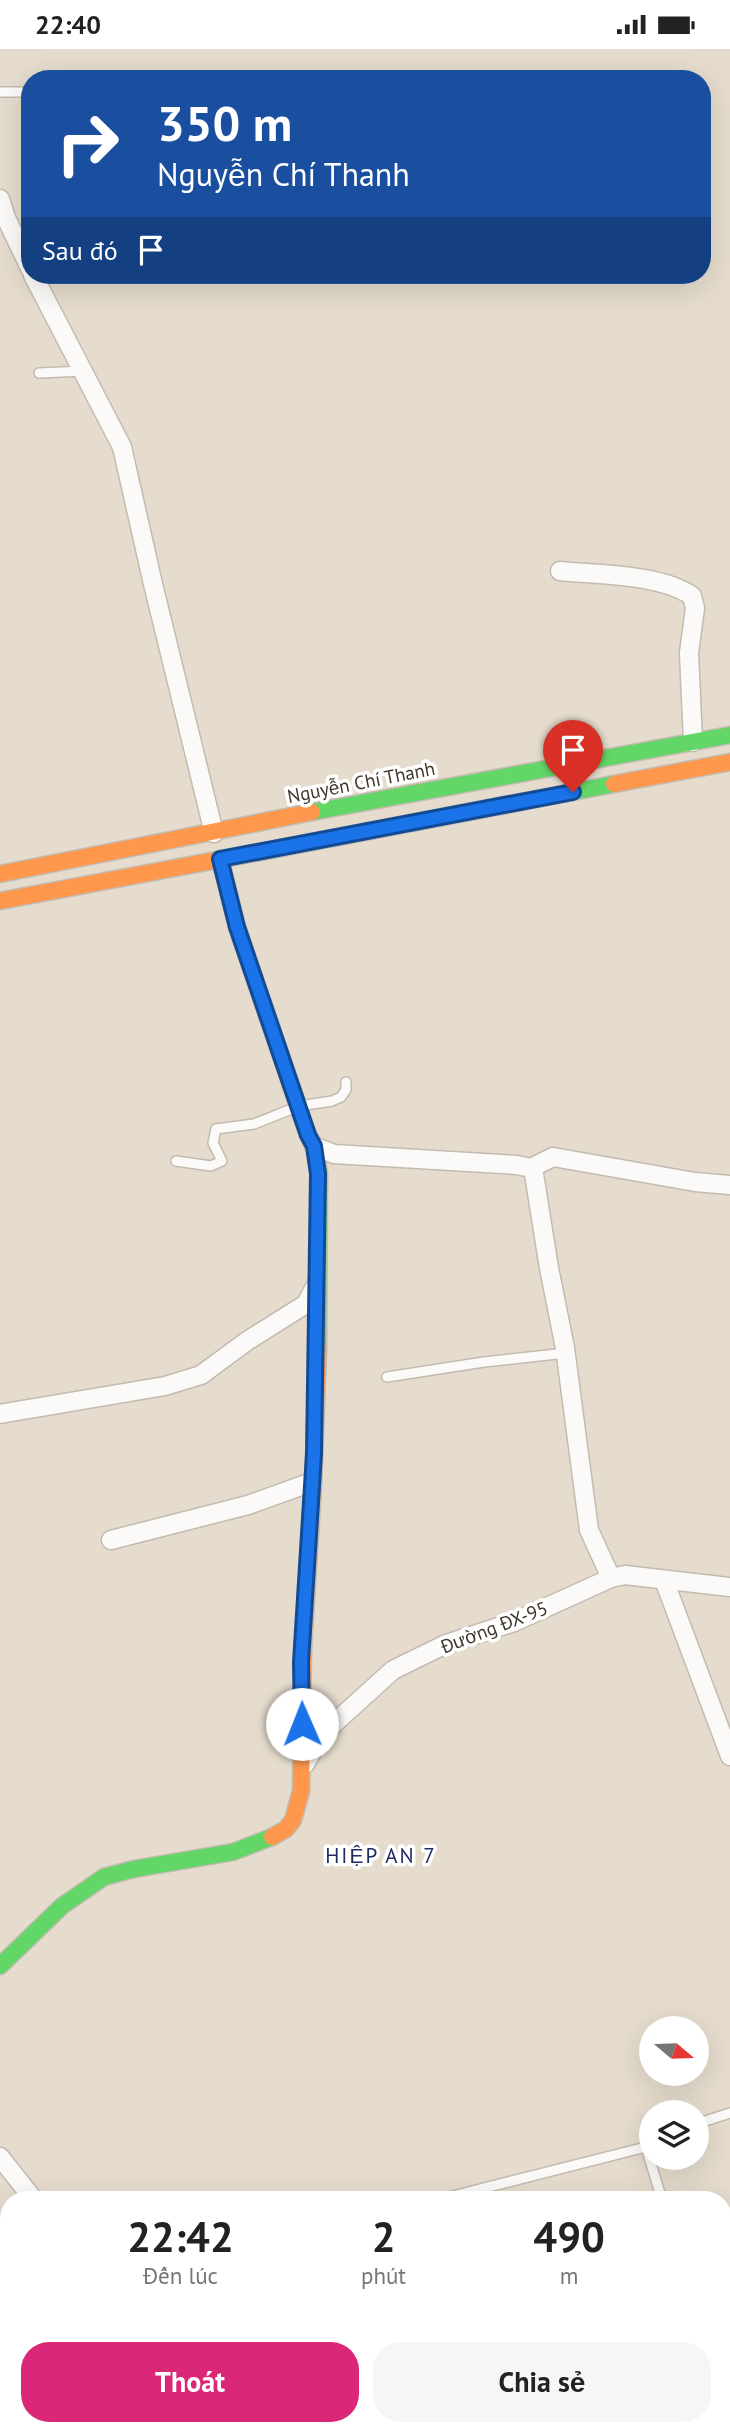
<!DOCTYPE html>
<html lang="vi">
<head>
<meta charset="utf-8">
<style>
	:root { --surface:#fff; --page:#f6f6f6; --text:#222; --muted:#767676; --accent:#db2777 }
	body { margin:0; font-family:"PT Sans",sans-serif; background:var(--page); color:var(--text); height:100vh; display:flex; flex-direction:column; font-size:26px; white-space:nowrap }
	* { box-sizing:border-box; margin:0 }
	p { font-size:23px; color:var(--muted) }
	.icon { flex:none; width:38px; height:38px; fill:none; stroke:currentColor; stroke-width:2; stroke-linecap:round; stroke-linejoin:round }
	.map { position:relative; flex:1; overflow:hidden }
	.sheet { position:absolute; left:0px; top:2142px; width:732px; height:245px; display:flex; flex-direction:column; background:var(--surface); border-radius:28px 28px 0 0; box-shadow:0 7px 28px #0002 }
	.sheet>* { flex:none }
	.hud { position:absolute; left:21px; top:21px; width:690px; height:214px; border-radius:28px; box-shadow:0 7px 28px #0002; background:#1a4fa0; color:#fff; overflow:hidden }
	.needle { width:46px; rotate:109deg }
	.controls { position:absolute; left:639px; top:1967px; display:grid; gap:14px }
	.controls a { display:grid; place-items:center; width:70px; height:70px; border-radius:50%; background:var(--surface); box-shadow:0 7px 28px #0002; font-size:35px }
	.pin { position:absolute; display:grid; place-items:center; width:60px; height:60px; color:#fff; margin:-72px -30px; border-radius:50% 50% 50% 0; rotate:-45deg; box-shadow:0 0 7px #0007 }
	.pin .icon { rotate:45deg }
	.me { position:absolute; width:77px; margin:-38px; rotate:359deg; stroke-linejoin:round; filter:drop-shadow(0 0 5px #0008) }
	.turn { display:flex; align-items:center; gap:24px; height:147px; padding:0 21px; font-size:32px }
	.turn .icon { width:91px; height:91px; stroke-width:2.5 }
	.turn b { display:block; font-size:49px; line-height:60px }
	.then { display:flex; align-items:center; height:66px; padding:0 21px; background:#0003; gap:14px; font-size:26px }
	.eta { display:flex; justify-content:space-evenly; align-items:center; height:119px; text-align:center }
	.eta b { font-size:42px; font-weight:700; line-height:49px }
	.button { display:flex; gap:14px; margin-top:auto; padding:14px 21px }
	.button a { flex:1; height:80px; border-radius:28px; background:var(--accent); color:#fff; font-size:28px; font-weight:700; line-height:80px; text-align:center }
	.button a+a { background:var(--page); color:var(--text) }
	.status { display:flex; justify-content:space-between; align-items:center; height:49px; padding:0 35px; background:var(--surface); direction:ltr }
	.status svg { height:19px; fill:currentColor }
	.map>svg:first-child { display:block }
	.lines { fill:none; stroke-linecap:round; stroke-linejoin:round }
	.lane-casing { stroke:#c3bbb0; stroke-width:12 }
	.street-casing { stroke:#c3bbb0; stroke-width:21 }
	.fast-casing { stroke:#c3bbb0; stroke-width:19 }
	.slow-casing { stroke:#c3bbb0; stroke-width:19 }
	.lane { stroke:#fbfaf8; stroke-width:9 }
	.street { stroke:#fbfaf8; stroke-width:18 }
	.fast { stroke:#63d668; stroke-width:16 }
	.slow { stroke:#ff974d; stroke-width:16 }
	.route-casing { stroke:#114b97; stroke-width:18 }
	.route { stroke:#1a73e8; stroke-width:12 }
	.labels { text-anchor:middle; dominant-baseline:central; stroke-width:7; stroke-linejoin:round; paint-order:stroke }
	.street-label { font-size:19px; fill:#3e372c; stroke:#fff }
	.neighbourhood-label { font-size:21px; letter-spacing:2px; fill:#1f2c64; stroke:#fff }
</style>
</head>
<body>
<div class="status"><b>22:40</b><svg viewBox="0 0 49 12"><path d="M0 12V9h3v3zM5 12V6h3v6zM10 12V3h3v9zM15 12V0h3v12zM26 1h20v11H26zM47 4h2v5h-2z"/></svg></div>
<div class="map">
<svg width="730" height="2387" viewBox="0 0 730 2387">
	<rect width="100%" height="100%" fill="#e5dccd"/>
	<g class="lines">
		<defs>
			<path id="lane" d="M0 43H30
				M39 324 84 322
				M176 1112 211 1117 222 1112 213 1094 216 1080 254 1075 299 1057 332 1052 341 1048 346 1041V1033
				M387 1328 484 1313 566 1304
				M696 2075 730 2064
				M651 2092 646 2098 662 2151
				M437 2151 646 2098
				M421 2378 423 2387"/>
			<path id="street" d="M0 150 6 169 30 219
				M33 226 122 398 153 535 214 784
				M560 522C599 526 660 525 692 547L695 559 689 604 693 693
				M314 1097 334 1105 517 1116 531 1119 534 1125 549 1219 565 1299 589 1481 611 1529
				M531 1119 553 1108 695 1133 730 1136
				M0 1365 165 1337 201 1326 247 1292 306 1255 317 1234
				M111 1491 248 1456 312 1433
				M664 1531 730 1707
				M305 1715 319 1690 329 1679 393 1621 446 1595 514 1573 611 1529 625 1526 730 1538
				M0 2108 34 2151
				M0 2347 9 2333
				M723 2372 730 2368
				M234 2378 242 2387
				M697 2387 712 2378"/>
			<path id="fast" d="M312 763 730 686
				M286 798 614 735
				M220 810 237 878 308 1086 314 1097 319 1124 318 1300
				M0 1917 62 1857 104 1828 134 1820 233 1803 272 1788"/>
			<path id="slow" d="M614 735 730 713
				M0 825 312 763
				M0 852 286 798
				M272 1788 286 1780 293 1771 301 1742 303 1598 313 1437 318 1300"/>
		</defs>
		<use href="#lane" class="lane-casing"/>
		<use href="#street" class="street-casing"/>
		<use href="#fast" class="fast-casing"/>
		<use href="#slow" class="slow-casing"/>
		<use href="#lane" class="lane"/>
		<use href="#street" class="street"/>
		<use href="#fast" class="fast"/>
		<use href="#slow" class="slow"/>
	</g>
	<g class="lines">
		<defs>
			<path id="route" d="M302 1675 301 1613 314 1405 318 1125 314 1097 308 1086 237 878 220 810 573 743"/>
		</defs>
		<use href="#route" class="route-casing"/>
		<use href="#route" class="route"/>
	</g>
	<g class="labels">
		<g class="street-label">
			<text transform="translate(361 733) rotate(-11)">Nguyễn Chí Thanh</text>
			<text transform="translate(494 1578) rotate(-21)">Đường ĐX-95</text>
		</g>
		<g class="neighbourhood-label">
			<text x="381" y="1806">HIỆP AN 7</text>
		</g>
	</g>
</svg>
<div class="controls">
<a><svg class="needle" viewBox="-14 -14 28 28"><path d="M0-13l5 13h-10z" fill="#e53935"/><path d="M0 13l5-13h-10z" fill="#767676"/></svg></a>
<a><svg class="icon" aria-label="layers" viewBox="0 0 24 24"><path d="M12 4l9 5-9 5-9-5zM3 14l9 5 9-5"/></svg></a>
</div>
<div class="pin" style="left:573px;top:743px;background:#d93025"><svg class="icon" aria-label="arrive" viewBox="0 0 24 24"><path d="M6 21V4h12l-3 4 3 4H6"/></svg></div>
<svg class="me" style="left:302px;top:1675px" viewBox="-20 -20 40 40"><circle r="19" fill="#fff"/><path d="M0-13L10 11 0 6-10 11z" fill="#1a73e8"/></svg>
<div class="hud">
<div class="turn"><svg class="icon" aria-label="right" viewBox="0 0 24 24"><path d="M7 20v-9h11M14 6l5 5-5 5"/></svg><div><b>350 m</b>Nguyễn Chí Thanh</div></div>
<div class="then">Sau đó<svg class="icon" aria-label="arrive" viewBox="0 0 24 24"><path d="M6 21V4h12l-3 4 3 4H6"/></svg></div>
</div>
<section class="sheet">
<div class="eta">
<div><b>22:42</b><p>Đến lúc</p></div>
<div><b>2</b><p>phút</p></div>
<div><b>490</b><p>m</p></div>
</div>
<div class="button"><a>Thoát</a><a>Chia sẻ</a></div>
</section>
</div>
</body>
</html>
